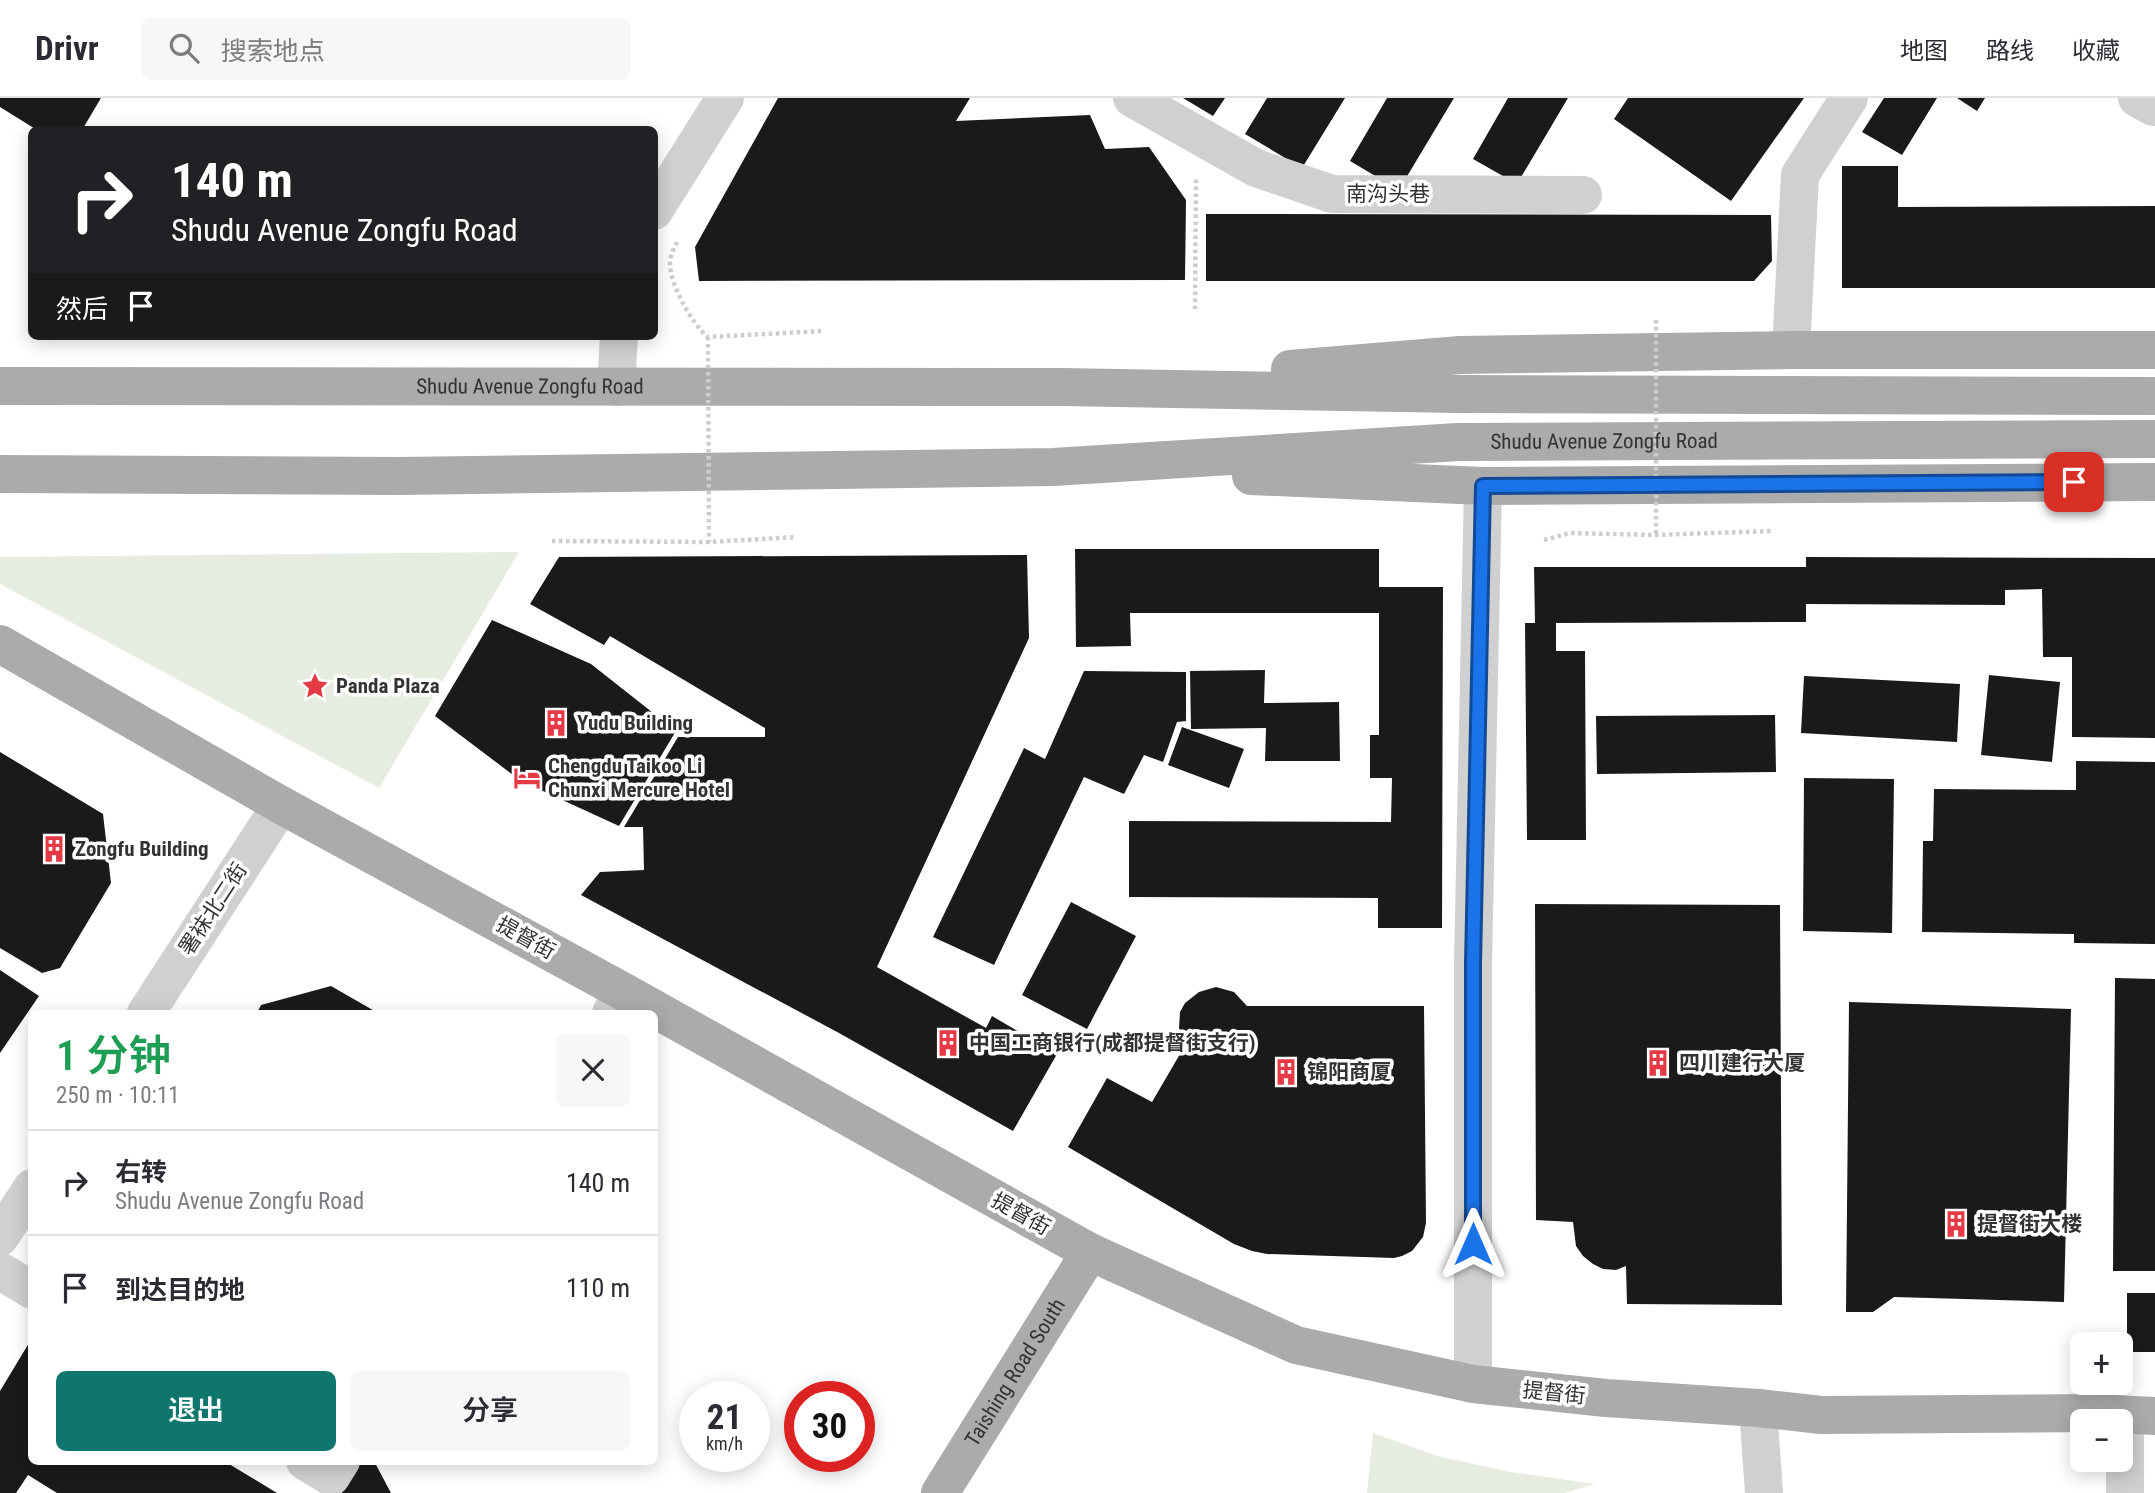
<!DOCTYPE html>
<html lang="zh">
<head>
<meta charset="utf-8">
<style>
	:root { --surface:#fff; --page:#f7f7f7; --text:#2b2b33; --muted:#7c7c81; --line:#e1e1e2; --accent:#0f766e }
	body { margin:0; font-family:"Roboto Condensed","Noto Sans SC",sans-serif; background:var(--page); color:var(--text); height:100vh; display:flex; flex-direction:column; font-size:26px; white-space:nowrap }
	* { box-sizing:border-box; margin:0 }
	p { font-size:23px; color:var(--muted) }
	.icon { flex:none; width:38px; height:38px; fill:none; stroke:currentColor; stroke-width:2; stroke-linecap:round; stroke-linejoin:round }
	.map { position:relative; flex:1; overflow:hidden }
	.side { position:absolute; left:28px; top:912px; width:630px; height:455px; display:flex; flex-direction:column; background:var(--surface); border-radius:10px; box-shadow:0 4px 18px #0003 }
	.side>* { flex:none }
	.hud { position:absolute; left:28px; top:28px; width:630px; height:214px; border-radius:10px; box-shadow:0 4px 18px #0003; background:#202124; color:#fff; overflow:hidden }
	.buttons { position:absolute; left:2070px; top:1234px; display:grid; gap:14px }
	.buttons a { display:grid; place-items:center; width:63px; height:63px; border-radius:10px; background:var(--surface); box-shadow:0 4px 18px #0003; font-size:35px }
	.speed { position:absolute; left:679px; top:1283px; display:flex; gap:14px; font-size:35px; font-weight:700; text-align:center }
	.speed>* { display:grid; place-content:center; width:91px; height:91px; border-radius:50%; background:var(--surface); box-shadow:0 4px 18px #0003; line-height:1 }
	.speed small { font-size:18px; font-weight:400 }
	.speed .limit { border:10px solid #d22; background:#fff; color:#111 }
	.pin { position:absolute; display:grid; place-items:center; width:60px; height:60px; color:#fff; margin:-30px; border-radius:14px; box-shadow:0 4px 10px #0006 }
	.me { position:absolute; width:77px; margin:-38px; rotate:0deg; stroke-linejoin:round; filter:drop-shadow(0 0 5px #0008) }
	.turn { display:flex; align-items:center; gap:24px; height:147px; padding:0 28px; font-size:32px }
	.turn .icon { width:91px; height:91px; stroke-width:2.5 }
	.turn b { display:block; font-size:49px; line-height:60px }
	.then { display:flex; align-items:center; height:66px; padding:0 28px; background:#0003; gap:14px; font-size:26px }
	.round { display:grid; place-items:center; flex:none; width:74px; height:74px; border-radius:10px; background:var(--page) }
	.headline { display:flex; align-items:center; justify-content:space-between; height:119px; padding:0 28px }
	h1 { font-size:42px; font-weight:600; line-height:52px; color:#1e9e55 }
	.action { display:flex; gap:14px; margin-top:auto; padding:14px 28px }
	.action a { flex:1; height:80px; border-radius:10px; background:var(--accent); color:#fff; font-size:28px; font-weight:600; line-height:80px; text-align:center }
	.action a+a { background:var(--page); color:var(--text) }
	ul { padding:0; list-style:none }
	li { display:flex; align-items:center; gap:21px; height:105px; padding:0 28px; border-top:2px solid var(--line) }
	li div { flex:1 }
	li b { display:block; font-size:26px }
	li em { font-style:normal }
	header { display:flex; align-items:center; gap:42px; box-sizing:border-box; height:98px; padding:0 35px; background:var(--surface); border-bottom:2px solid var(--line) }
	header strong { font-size:33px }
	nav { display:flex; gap:38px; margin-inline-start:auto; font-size:24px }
	.search { width:490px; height:63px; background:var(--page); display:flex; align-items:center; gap:18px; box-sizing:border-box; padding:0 24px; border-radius:10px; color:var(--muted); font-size:26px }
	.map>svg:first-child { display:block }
	.green { fill:#e6ecdf }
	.building { fill:#1a1a1a }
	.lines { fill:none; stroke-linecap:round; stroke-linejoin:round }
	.path { stroke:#cdcdcd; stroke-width:4.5; stroke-dasharray:3.5 3.5; stroke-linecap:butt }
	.minor { stroke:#d0d0d0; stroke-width:38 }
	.major { stroke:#ababab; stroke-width:38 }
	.path-bridge { stroke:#cdcdcd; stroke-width:4.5; stroke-dasharray:3.5 3.5; stroke-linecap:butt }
	.route-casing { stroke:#114b97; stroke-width:18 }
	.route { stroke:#1a73e8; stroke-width:12 }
	.labels { text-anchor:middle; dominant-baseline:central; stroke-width:7; stroke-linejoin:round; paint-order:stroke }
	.street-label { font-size:21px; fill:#333; stroke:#fff }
	.poi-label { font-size:21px; font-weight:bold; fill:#333; stroke:#fff; text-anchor:start }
</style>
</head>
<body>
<header>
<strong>Drivr</strong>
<div class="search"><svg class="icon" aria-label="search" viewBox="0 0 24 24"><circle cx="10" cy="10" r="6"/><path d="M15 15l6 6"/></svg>搜索地点</div>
<nav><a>地图</a><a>路线</a><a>收藏</a></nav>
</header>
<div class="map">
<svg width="2155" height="1395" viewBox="0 0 2155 1395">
	<rect width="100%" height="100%" fill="#fff"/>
	<path class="green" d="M519 454 379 690 0 486V459Z
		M1373 1335 1437 1358 1511 1374 1595 1386 1564 1395H1367Z"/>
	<path class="building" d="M0 0H101L82 32H37L0 9Z
		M778 0H970L956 23 1090 17 1105 51 1149 49 1186 102 1185 182 699 183 695 149Z
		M1183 0H1225L1213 18Z
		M1267 0H1345L1302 70 1245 36Z
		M1387 0H1454L1403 85 1394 89 1350 63Z
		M1508 0H1568L1517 86 1473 61Z
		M1628 0H1804L1731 103 1614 21Z
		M1884 0H1937L1902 57 1862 34Z
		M1957 0H1985L1977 13Z
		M1842 68H1898V109L2155 108V190H1842Z
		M1206 116 1771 117 1772 163 1754 183H1206Z
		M1075 451H1379V489H1443L1442 830H1378V800L1129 799V723L1391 724 1392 680H1370V637H1379V515H1130L1131 548 1076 549Z
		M1027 457 1029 540 877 869 986 930 992 918 1057 956 1013 1033 839 935 581 797 600 774 644 772 643 729H624L678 639H765V630L610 538 604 547 530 506 559 459Z
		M1806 459 2155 460V640L2072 639V559H2043L2042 491 2005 492V507L1806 506V524L1556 525V553H1585L1586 742H1527L1525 525H1535L1534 469H1806Z
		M492 522 591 566 676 633 619 728 521 683 435 618Z
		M1265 572 1264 605 1339 604 1340 663H1265L1266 630 1191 631 1190 573Z
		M1084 573 1186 574V623L1177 624 1163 664 1144 657 1124 696 1084 679 994 867 933 839 1024 650 1045 661Z
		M1989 577 2060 584 2052 664 1981 657Z
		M1804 578 1960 586 1957 644 1801 635Z
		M1775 617 1776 674 1597 676 1596 618Z
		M1182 629 1244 651 1229 690 1168 667Z
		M0 654 103 716 111 785 60 870 42 875 0 850Z
		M2076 663 2155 664V846L2074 845V836L1922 834 1923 743H1933L1934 691 2076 692Z
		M1804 680 1894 681 1892 835 1803 833Z
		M1071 804 1136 838 1087 931 1022 897Z
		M1535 806 1780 807 1782 1207 1627 1206 1626 1168 1616 1172 1603 1171 1593 1166 1583 1158 1576 1148 1573 1124 1536 1122Z
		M0 872 39 898 0 955Z
		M2115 880 2155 881V1173H2113Z
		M331 888 378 915H257L261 907Z
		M1216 889 1234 894 1247 908H1424L1426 1125 1423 1139 1412 1153 1402 1158 1394 1160 1267 1156 1252 1153 1234 1146 1068 1049 1107 980 1152 1004 1187 944 1182 939 1179 930 1180 914 1185 905 1199 894Z
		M1849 904 2071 911 2064 1204 1894 1199 1873 1214H1846Z
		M2127 1195H2155V1254H2127Z
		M29 1245 32 1247V1363H224L277 1395H57L28 1377 16 1395H0V1293Z
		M325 1363H374L391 1395H342Z"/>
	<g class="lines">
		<path class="path" d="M677 144C674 150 670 158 670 165 670 187 692 226 708 239L823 233
			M1195 211 1196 79
			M1544 442 1570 435 1656 437 1772 433
			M552 443 709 444 797 439"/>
		<path class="minor" d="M1132 0 1256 70 1332 96 1583 97
			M2137 0 2153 9 2155 5
			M654 113 725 0
			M1791 252 1800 77 1849 0
			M616 289 619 238
			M146 915 281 707
			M611 915 624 894
			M0 1139 32 1090
			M0 1173 32 1192
			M1473 1286V866L1483 388
			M1758 1310 1764 1395
			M2125 1317V1395
			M305 1363 331 1379 341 1363"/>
		<g class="major">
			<path d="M1290 271 1460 257 1791 252H2155"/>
			<path id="s1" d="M0 288 1062 289 1459 296 2155 298"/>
			<path id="s2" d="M0 376 400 378 1053 369 1458 344 2155 341"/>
			<path d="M1251 378 1483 388 2155 384"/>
			<path d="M0 546 281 707 624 894 1090 1154 1296 1247 1473 1286 1606 1300 1758 1310 1821 1317 2094 1315 2155 1318"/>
			<path id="s3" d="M940 1395 1090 1154"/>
		</g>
		<path class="path-bridge" d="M1656 222V437
			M708 239 709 444"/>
	</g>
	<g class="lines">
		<defs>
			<path id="route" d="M1473 1146V866L1483 388 2074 384"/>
		</defs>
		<use href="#route" class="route-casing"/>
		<use href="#route" class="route"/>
	</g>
	<defs>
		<symbol id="sight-bare" viewBox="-9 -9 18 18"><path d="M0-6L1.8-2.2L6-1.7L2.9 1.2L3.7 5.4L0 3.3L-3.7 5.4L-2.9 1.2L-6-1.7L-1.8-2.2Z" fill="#e63946" stroke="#fff" stroke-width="2.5" paint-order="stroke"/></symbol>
		<symbol id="building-bare" viewBox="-9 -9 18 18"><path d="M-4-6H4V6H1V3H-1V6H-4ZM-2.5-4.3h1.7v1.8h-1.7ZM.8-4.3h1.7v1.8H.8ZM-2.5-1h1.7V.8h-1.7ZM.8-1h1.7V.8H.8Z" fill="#e63946" stroke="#fff" stroke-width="2.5" paint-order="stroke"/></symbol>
		<symbol id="hotel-bare" viewBox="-9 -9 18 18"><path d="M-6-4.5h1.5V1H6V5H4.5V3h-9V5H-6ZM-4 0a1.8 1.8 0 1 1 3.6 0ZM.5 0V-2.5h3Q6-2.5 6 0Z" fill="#e63946" stroke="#fff" stroke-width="2.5" paint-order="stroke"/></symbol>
	</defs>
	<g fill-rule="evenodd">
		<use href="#sight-bare" x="296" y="569" width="38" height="38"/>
		<use href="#building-bare" x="537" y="606" width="38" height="38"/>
		<use href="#hotel-bare" x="508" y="661" width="38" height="38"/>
		<use href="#building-bare" x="35" y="732" width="38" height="38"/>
		<use href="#building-bare" x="929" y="926" width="38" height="38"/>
		<use href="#building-bare" x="1639" y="946" width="38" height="38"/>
		<use href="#building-bare" x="1267" y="955" width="38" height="38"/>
		<use href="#building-bare" x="1937" y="1107" width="38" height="38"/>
	</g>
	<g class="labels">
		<g class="street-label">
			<text x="1388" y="96">南沟头巷</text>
			<text stroke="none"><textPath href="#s1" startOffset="530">Shudu Avenue Zongfu Road</textPath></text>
			<text stroke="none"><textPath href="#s2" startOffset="1605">Shudu Avenue Zongfu Road</textPath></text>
			<text transform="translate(213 811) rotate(-57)">署袜北二街</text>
			<text transform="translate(526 840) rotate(29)">提督街</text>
			<text transform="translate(1021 1116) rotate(29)">提督街</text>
			<text stroke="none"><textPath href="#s3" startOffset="142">Taishing Road South</textPath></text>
			<text transform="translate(1554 1295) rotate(6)">提督街</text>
		</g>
		<g class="poi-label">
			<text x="336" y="588">Panda Plaza</text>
			<text x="577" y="625">Yudu Building</text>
			<text x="548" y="668">Chengdu Taikoo Li<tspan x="548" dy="24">Chunxi Mercure Hotel</tspan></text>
			<text x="75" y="751">Zongfu Building</text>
			<text x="969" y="945">中国工商银行(成都提督街支行)</text>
			<text x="1679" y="965">四川建行大厦</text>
			<text x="1307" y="974">锦阳商厦</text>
			<text x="1977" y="1126">提督街大楼</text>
		</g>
	</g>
</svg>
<div class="buttons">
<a>+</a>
<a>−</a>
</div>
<div class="speed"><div>21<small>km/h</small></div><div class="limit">30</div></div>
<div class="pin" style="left:2074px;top:384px;background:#d93025"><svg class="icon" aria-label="arrive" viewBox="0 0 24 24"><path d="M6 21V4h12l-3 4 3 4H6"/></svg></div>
<svg class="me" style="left:1473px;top:1146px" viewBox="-20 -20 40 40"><path d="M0-17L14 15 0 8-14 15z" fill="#1a73e8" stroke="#fff" stroke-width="4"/></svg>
<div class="hud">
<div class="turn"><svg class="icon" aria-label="right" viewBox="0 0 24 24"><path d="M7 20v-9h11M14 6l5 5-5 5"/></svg><div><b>140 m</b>Shudu Avenue Zongfu Road</div></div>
<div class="then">然后<svg class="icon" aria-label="arrive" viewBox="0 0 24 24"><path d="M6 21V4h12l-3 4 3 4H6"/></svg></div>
</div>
<section class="side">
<div class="headline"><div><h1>1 分钟</h1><p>250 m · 10:11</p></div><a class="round"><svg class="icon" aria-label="close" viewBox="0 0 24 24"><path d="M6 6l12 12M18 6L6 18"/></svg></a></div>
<ul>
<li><svg class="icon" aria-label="right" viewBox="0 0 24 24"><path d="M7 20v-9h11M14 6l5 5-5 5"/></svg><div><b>右转</b><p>Shudu Avenue Zongfu Road</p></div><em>140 m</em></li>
<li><svg class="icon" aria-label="arrive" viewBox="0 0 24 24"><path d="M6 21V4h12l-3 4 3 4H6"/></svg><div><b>到达目的地</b></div><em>110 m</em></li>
</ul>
<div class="action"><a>退出</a><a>分享</a></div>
</section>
</div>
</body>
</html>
